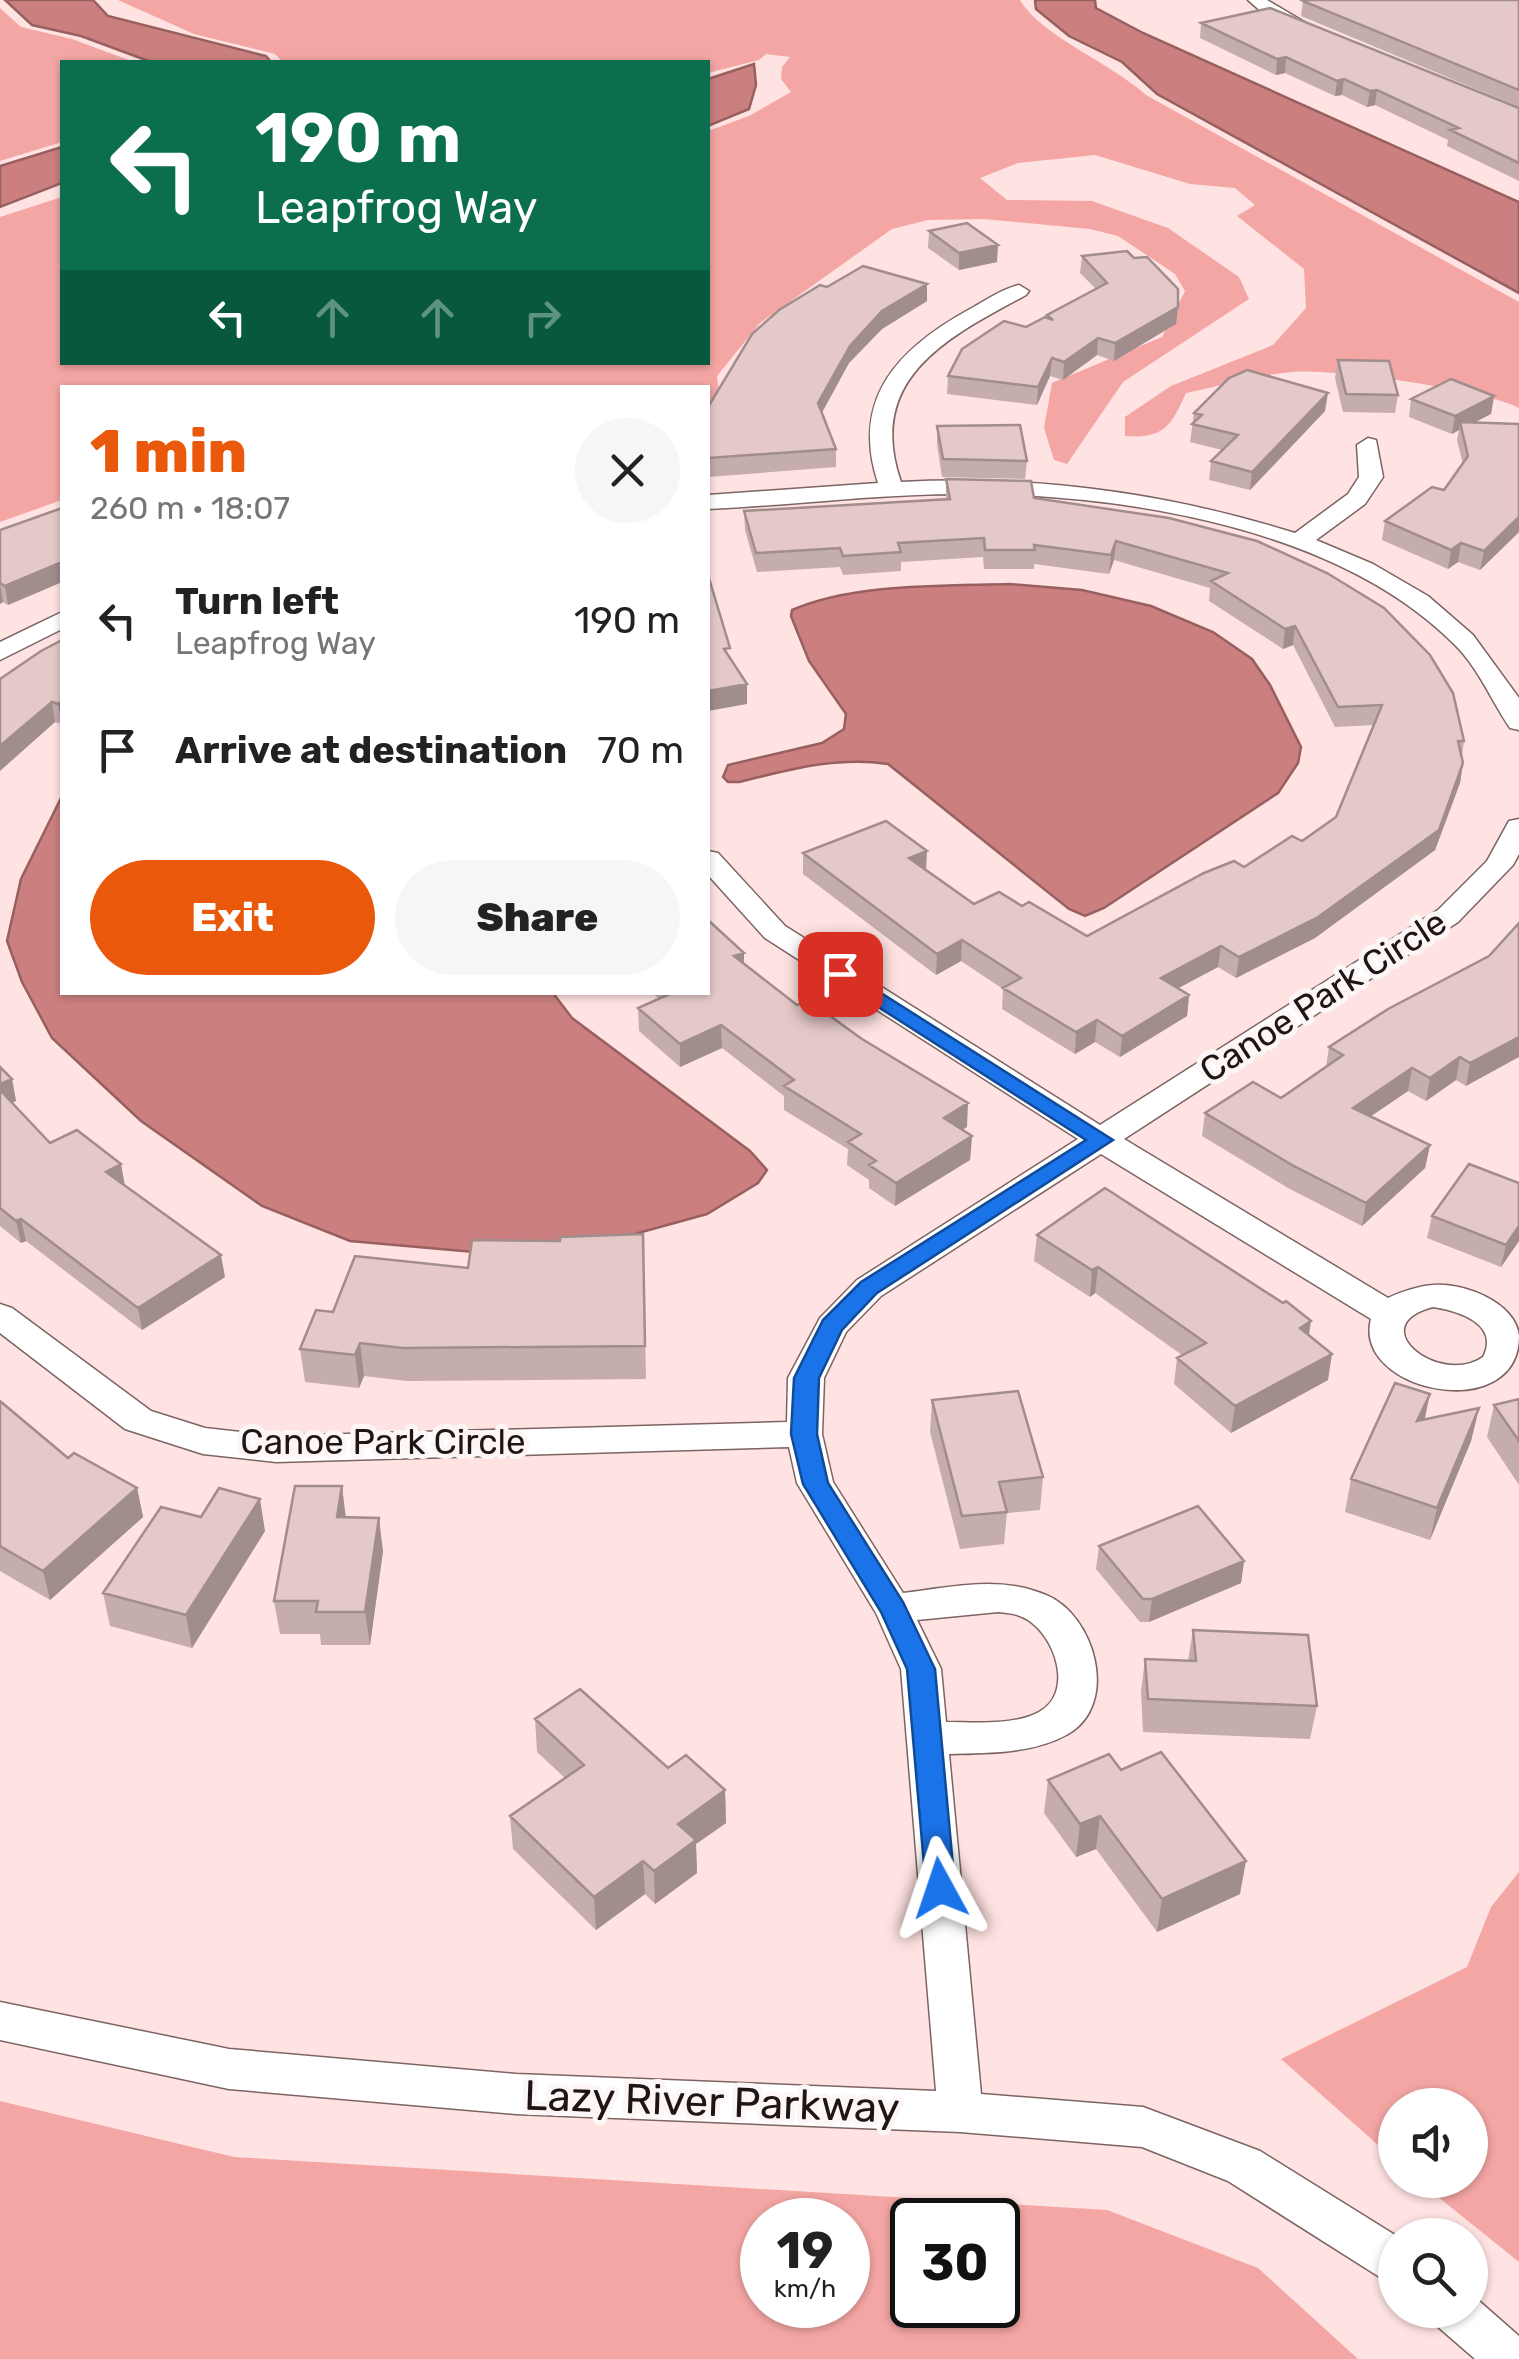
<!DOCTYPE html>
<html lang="en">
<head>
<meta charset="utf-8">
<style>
	:root { --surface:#fff; --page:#f6f6f6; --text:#222; --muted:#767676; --accent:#ea580c }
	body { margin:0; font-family:Rubik,sans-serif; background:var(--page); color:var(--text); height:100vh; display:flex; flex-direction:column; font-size:38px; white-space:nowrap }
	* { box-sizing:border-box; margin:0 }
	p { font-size:32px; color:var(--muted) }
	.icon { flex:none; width:55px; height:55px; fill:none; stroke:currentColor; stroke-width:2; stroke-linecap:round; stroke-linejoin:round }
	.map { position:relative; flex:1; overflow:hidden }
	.drawer { position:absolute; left:60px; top:385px; width:650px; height:610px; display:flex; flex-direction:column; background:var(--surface); border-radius:0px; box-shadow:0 2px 8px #0004 }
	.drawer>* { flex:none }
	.guide { position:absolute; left:60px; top:60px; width:650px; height:305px; border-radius:0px; box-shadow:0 2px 8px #0004; background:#0b6e4f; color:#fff; overflow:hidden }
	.fabs { position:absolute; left:1378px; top:2088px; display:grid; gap:20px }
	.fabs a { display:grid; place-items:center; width:110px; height:110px; border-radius:50%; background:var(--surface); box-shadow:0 2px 8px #0004; font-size:50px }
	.speed { position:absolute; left:740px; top:2198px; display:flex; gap:20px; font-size:50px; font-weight:700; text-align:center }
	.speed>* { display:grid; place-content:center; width:130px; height:130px; border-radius:50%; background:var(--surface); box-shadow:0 2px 8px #0004; line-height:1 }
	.speed small { font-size:25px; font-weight:400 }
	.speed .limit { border:5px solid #111; border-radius:15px; background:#fff; color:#111 }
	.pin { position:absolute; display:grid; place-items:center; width:85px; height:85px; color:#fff; margin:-42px; border-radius:20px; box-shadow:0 5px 15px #0006 }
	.me { position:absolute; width:110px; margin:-55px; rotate:355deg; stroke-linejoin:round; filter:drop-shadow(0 0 8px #0008) }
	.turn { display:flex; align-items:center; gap:35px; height:210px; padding:0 30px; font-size:45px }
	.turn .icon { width:130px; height:130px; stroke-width:2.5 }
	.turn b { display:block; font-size:70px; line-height:85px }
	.lanes { display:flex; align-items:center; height:95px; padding:0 30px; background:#0003; justify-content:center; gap:50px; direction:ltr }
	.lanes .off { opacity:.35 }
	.round { display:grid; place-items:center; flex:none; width:105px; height:105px; border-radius:52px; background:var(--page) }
	.overview { display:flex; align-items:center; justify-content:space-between; height:170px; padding:0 30px }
	h1 { font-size:60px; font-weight:800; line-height:75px; color:var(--accent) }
	.action { display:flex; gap:20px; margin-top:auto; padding:20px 30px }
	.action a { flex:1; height:115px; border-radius:60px; background:var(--accent); color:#fff; font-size:40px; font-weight:800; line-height:115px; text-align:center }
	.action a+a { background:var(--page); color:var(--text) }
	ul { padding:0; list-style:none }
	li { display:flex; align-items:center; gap:30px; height:130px; padding:0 30px }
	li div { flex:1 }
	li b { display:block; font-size:38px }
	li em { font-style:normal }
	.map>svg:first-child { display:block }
	.green { fill:#f4a6a4; fill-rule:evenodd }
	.water { fill:#cb807f; stroke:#97605f; stroke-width:2.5 }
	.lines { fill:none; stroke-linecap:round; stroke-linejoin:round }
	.minor-casing { stroke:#7c6463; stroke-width:3 }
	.minor { fill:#fff; fill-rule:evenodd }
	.wall { fill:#c4adac }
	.shaded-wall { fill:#a08d8c }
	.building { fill:#e4c9c8; stroke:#a08d8c; stroke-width:2.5 }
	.route { fill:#1a73e8; stroke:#114b97; stroke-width:2.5 }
	.labels { text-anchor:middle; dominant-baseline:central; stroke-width:10; stroke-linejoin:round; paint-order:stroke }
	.street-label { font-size:35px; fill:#1f1515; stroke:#fcf6f6 }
	.near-street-label { font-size:42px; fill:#1f1515; stroke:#fcf6f6 }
</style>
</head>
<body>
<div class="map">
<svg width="1519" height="2359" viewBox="0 0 1519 2359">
	<rect width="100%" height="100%" fill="#ffe3e2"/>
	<path class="green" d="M118 0H1020C1041 36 1111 63 1146 95L1519 302V408C1487 390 1331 368 1292 372 1257 375 1221 386 1186 393 1171 426 1164 439 1125 436V417L1171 386 1273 345 1306 308 1304 269 1237 216 1255 205 1235 188 1190 184 1095 155 1018 163 980 178 1007 200 1092 201 1168 228 1239 277 1249 299 1123 382 1067 464 1054 460 1044 428 1052 383 1162 337 1185 291 1175 274 1118 236 1090 229 984 219 928 220 892 229 760 323 717 376 721 410 708 418V388H62V500L0 522V217L62 197V362H708V131L749 116 791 92 781 79 782 67 790 57 766 54 759 60 708 73V62H283L275 54 194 34Z
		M0 8 21 27 72 39 134 62H62V142L0 161Z
		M1519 1872V2262L1417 2180H1470V2105H1395V2160L1281 2059 1467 1967 1491 1907Z
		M0 2101 234 2157 1107 2210 1258 2268 1358 2359H0ZM848 2220V2305H762V2220ZM998 2220V2305H912V2220Z"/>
	<path class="water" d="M5 0H93L108 16 266 56 271 62H151L81 36 32 25Z
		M1035 0H1095L1096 8 1143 33 1519 202V293L1157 94 1122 62 1069 36 1036 9Z
		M754 64 756 85 749 109 708 126V79Z
		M62 147V183L0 207V166Z
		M1010 584 1082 590 1151 606 1213 632 1252 659 1270 685 1301 747 1298 763 1278 793 1104 908 1085 916 1069 909 888 764C837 756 788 770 739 782H728L723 777 728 765 822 743 844 729 846 714 809 661 791 616 792 610C853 583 943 586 1010 584Z
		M62 796V992L553 993 572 1018 750 1151 767 1170 758 1183 707 1214 631 1235 474 1252 350 1241 262 1206 141 1121 52 1038 22 982 7 941 21 879Z"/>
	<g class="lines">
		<defs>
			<path id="minor" d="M1248 0H1267L1316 29 1307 34 1272 21Z
				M1019 285 1029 291 1026 295C948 337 865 378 901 482 1035 475 1167 493 1295 533L1348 494 1359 477 1357 445 1368 438 1376 440 1383 477 1365 504 1316 540 1373 564 1428 596 1473 635 1519 698V730L1510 728C1491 700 1479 669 1455 645 1340 529 1130 495 973 494 884 493 796 505 708 509V495L878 483C850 398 899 348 970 309 986 300 1002 289 1019 285Z
				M62 612V629L0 660V642Z
				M1519 819V854L1513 865 1458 922 1124 1139 1388 1298C1400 1292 1419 1286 1433 1285 1462 1282 1516 1302 1519 1336 1519 1426 1352 1392 1371 1319L1101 1154 881 1296 846 1332 824 1378 822 1434 833 1482 903 1593C951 1587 1000 1575 1046 1595 1095 1615 1120 1704 1068 1734 1033 1754 988 1753 949 1754L981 2094 1143 2107 1260 2151 1395 2235V2283L1378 2276 1228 2181 1142 2147 960 2132 516 2114 229 2089 0 2040V2002L229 2049 516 2074 936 2091 901 1669 876 1613 797 1483 789 1447 276 1462 203 1454 125 1429 0 1333V1304L12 1308 151 1411 205 1428 276 1436 787 1422 788 1378 820 1318 857 1280 1078 1139 765 938 708 875V851L718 853 785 926 1100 1125 1438 910 1487 861 1509 821ZM1433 1307C1459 1311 1500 1324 1483 1357 1440 1387 1361 1326 1433 1307ZM998 1612C1009 1613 1019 1614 1028 1620 1056 1638 1074 1693 1039 1712 1013 1726 974 1722 946 1722L941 1669 917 1620Z
				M1471 2294 1519 2336V2359H1475L1437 2326 1430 2310H1470Z"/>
		</defs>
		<use href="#minor" class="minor-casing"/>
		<use href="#minor" class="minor"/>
	</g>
	<path class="wall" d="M1519 0V107L1301 16 1303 1Z
		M1201 23 1519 108V181L1447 146 1448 140 1375 105 1367 107 1342 95 1335 96 1285 73 1276 75 1200 38Z
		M929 231 997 262 959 270 928 248Z
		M1082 256 1178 307 1176 324 1114 361 1097 355 1063 380 1050 376 1037 405 947 394 948 376 1026 327 1047 318V315L1096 289 1080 273Z
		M827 287 927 301 882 329 849 363 822 413 836 449V467L708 477V407Z
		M1338 360 1398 395 1395 413 1343 412 1335 378Z
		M1494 396 1491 414 1474 422 1519 424V532L1480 570 1458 562 1448 569 1382 540 1385 521 1444 490 1463 464 1457 440 1459 430 1452 434 1409 417 1411 399Z
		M1325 411 1250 490 1209 480 1211 461 1222 450 1190 442 1194 413Z
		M937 426 1027 461 1025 479 942 477 937 444Z
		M946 479 1034 498 1169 518 1464 741 1462 756 1463 763 1460 783 1435 850 1315 938 1236 978 1218 967 1178 988 1189 995 1187 1016 1120 1057 1095 1042 1075 1054 1002 1009 1003 989 961 961 936 975 803 874V853L926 870 974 904 1022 906 1087 936 1302 841 1336 817 1374 725 1335 727 1293 645 1283 649 1209 601 1210 588 1114 560 1109 574 1034 564V569H984L983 557 901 562V571L843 575 840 567 757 572 745 530 744 511 946 499Z
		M62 508V582L8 605 3 602 0 604V530Z
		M62 640V724L55 722 6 764Z
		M1519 923 1466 1086 1456 1080 1426 1101 1408 1091 1370 1117 1430 1145 1425 1168 1362 1226 1288 1188 1202 1136 1205 1113 1281 1098 1326 1067 1329 1047 1489 956Z
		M744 964 797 1005 967 1127 962 1130 972 1136 970 1160 895 1206 869 1188V1180L847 1165 848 1149 784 1110V1096L722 1048 680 1067 639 1031 638 1008 659 999 652 992H708Z
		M0 1067 12 1079 16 1101 12 1103 50 1143 125 1186 225 1277 142 1330 26 1241 21 1243 0 1226Z
		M1432 1216 1519 1241 1501 1267 1427 1238Z
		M643 1234 646 1379 407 1381 364 1376 359 1388 305 1382 300 1349 333 1312 468 1268 560 1241Z
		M1037 1235 1309 1335 1328 1380 1231 1433 1174 1384 1177 1358 1182 1355 1095 1293 1090 1297 1034 1261Z
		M1519 1399V1485L1487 1437 1494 1405Z
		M932 1400 1043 1477 1040 1510 1007 1513 1004 1544 960 1549 930 1432Z
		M0 1401 68 1458 137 1488 143 1517 50 1600 0 1571Z
		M1479 1408 1471 1441 1430 1540 1345 1512 1351 1479 1425 1419Z
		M201 1517 265 1531 192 1648 110 1626 103 1593Z
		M346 1517 383 1551 370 1645H321L320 1634H280L274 1601Z
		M1099 1546 1244 1561 1241 1583 1149 1622H1140L1096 1569Z
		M1193 1630 1317 1706 1310 1739 1143 1732 1141 1692 1145 1659 1188 1661Z
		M535 1719 725 1790 726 1823 696 1844 697 1873 655 1904 645 1894 596 1930 513 1849 510 1816 565 1778 537 1752Z
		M1121 1770 1240 1894 1157 1932 1096 1849 1076 1857 1044 1813 1048 1780Z"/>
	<path class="shaded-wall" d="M1286 57 1285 73 1276 75 1277 59Z
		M1344 79 1342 95 1335 96 1337 81Z
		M1377 90 1375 105 1367 107 1370 91Z
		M998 245 997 262 959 270V253Z
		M927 284V301L882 329 849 363 817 421 818 403 850 346 882 311Z
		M1178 307 1176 324 1114 361 1115 343Z
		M1098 338 1097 355 1063 380 1064 362Z
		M1052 358 1050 376 1037 405 1038 387Z
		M1328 393 1325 411 1250 490 1252 472Z
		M1494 396 1491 414 1462 429 1460 422 1459 430 1452 434 1455 416Z
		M1519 517V532L1480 570 1484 551Z
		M1116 541 1114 560 1109 574 1111 555Z
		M1461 543 1458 562 1448 569 1451 550Z
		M62 562V582L8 605 5 586Z
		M0 584 3 602 0 604Z
		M1295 626 1293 645 1283 649 1285 629Z
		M747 684V704L708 711V691Z
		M62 701V724L58 704Z
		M52 702 55 722 0 771V746Z
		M1463 763 1460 783 1435 850 1315 938 1236 978 1239 957Z
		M927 851 926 872 909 858Z
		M962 940 961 961 936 975 937 954Z
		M1221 946 1218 967 1158 999 1161 978Z
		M744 953V975L734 956Z
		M1189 995 1187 1016 1120 1057 1122 1036Z
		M1097 1020 1095 1042 1075 1054 1076 1032Z
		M721 1025 722 1048 680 1067V1044Z
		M1519 1037V1057L1466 1086 1470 1063Z
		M1460 1057 1456 1080 1426 1101 1430 1078Z
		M1412 1068 1408 1091 1349 1131 1353 1108Z
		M12 1079 16 1101 0 1107V1084Z
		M968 1103 967 1127 942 1142 944 1118Z
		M972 1136 970 1160 895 1206 896 1183Z
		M1430 1145 1425 1168 1362 1226 1366 1203Z
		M121 1164 125 1186 106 1172Z
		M21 1219 26 1241 21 1243 16 1221Z
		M1519 1226V1241L1501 1267 1506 1245Z
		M221 1255 225 1277 142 1330 138 1308Z
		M1098 1267 1095 1293 1090 1297 1092 1270Z
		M1311 1321 1307 1348 1300 1328Z
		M360 1343 364 1376 359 1388 355 1355Z
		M1332 1354 1328 1380 1231 1433 1235 1406Z
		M1430 1394 1423 1427 1417 1421Z
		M1479 1408 1471 1441 1430 1540 1437 1508Z
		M342 1486 346 1519 337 1517Z
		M137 1488 143 1517 50 1600 43 1571Z
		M260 1499 265 1531 192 1648 186 1615Z
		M379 1518 383 1551 370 1645 365 1612Z
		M1244 1561 1241 1583 1149 1622 1152 1599Z
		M725 1790 726 1823 696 1844 697 1873 655 1904 654 1871 678 1824Z
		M1100 1816 1096 1849 1076 1857 1080 1824Z
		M643 1861 645 1894 596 1930 594 1897Z
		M1246 1861 1240 1894 1157 1932 1162 1899Z"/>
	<path class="building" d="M1308 0H1519V90L1303 1Z
		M1270 8 1519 108V163L1450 130 1459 128 1377 90 1370 91 1344 79 1337 81 1286 57 1277 59 1201 23Z
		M967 223 998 245 959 253 929 231Z
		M1127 251 1134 258 1147 257 1178 289V307L1115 343 1098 338 1064 362 1052 358 1038 387 948 376 962 349 1004 321 1026 327 1045 317 1053 320 1047 315 1107 283 1082 256Z
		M863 266 927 284 882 311 850 346 818 403 836 449 708 458V407L752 334 779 310 820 285 827 287Z
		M1338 360 1389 361 1398 395 1346 394Z
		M1247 370 1328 393 1252 472 1211 461 1238 435 1192 424 1202 415 1194 413 1229 378Z
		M1451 379 1494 396 1455 416 1411 399Z
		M1460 422 1519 424V517L1484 551 1461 543 1451 550 1385 521 1432 487 1444 490 1468 456Z
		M1020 425 1027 461 943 459 937 426Z
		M946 479 1031 481 1034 498 1169 518 1257 541 1327 573 1384 608 1430 655 1453 693 1464 741H1458L1463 763 1439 830 1318 917 1239 957 1221 946 1161 978 1189 995 1122 1036 1097 1020 1076 1032 1003 988 1021 978 962 940 937 954 803 853 886 821 927 851 909 858 974 904 999 892 1022 906 1029 902 1087 936 1204 873 1234 861 1244 867 1292 836 1302 841 1336 817 1382 705 1338 707 1295 626 1285 629 1211 581 1228 573 1116 541 1111 555 1034 545 1035 550H985L984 538 898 543 901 552 843 556 840 548 756 553 744 511 950 499Z
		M62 508V562L5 586 0 583V530Z
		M708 575 730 648 724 649 747 684 708 691Z
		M62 640V701L58 704 52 702 0 746V679L41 651Z
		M708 920 744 953 734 956 797 1005 808 1000 862 1039 968 1103 944 1118 972 1136 896 1183 869 1165 876 1161 848 1142 861 1134 784 1086 794 1080 721 1025 680 1044 638 1008 674 992H708Z
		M1519 923V1037L1470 1063 1460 1057 1430 1078 1412 1068 1353 1108 1430 1145 1366 1203 1292 1165 1205 1113 1253 1082 1281 1098 1343 1055 1329 1047 1388 1009 1489 956Z
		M0 1067 12 1079 0 1084Z
		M0 1090 50 1143 77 1130 121 1164 106 1172 221 1255 138 1308 21 1219 16 1221 0 1208Z
		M1469 1164 1519 1183V1226L1506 1245 1432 1216Z
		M1105 1188 1283 1303 1286 1301 1311 1321 1300 1328 1332 1354 1235 1406 1177 1358 1206 1343 1098 1267 1092 1270 1037 1235Z
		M643 1234 645 1346 403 1348 360 1343 355 1355 300 1349 316 1310 333 1312 355 1256 468 1268 472 1240 560 1241V1237Z
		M1395 1383 1430 1394 1417 1421 1479 1408 1437 1508 1351 1479Z
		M1018 1391 1043 1477 999 1482 1007 1512 962 1516 932 1400Z
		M1519 1399V1441L1494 1405Z
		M0 1401 68 1458 74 1453 137 1488 43 1571 0 1546Z
		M295 1486H342L337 1517 379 1518 365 1612H316L318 1601H274Z
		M219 1488 260 1499 186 1615 103 1593 161 1507 201 1517Z
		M1198 1506 1244 1561 1152 1599H1143L1099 1546Z
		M1193 1630 1308 1635 1317 1706 1148 1699 1145 1659 1196 1661Z
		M580 1689 668 1768 686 1755 725 1790 678 1824 696 1840 654 1871 643 1861 594 1897 510 1816 584 1765 535 1719Z
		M1161 1752 1246 1861 1162 1899 1100 1816 1080 1824 1048 1780 1109 1754 1121 1770Z"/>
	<path class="route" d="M840 967 1113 1140 877 1293 842 1330 819 1378 817 1434 828 1483 903 1602 935 1669 955 1888 951 1896 940 1900 930 1896 926 1888 907 1669 881 1612 803 1484 791 1434 794 1378 823 1320 861 1282 1086 1140 833 978 830 974 833 969Z"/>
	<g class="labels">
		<g class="street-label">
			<text transform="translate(1323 996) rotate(-33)">Canoe Park Circle</text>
			<text x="383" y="1442">Canoe Park Circle</text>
		</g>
		<g class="near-street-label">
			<text transform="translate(712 2102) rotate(2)">Lazy River Parkway</text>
		</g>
	</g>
</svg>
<div class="fabs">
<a><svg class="icon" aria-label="sound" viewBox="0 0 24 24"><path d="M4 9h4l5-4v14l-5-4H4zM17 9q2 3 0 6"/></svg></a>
<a><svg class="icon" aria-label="search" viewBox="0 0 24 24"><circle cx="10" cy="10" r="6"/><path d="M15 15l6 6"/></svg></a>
</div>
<div class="speed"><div>19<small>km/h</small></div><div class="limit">30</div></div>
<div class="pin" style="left:840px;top:974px;background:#d93025"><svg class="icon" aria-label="arrive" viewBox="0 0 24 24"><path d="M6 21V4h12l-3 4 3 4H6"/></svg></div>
<svg class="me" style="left:940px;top:1888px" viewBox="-20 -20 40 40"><path d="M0-17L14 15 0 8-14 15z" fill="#1a73e8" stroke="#fff" stroke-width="4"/></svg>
<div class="guide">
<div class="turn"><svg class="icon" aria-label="left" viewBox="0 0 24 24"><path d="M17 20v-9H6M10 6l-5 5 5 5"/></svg><div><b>190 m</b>Leapfrog Way</div></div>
<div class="lanes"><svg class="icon" aria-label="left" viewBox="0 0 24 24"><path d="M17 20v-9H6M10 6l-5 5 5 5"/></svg><svg class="icon off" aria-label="ahead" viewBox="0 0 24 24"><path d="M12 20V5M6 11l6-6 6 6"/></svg><svg class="icon off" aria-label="ahead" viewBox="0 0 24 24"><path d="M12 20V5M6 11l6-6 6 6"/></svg><svg class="icon off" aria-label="right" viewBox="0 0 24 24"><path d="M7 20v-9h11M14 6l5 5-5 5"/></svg></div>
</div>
<section class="drawer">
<div class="overview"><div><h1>1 min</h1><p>260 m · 18:07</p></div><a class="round"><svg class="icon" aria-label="close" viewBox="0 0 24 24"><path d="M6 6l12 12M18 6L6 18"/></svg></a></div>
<ul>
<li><svg class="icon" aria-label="left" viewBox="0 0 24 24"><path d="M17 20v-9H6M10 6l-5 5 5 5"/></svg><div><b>Turn left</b><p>Leapfrog Way</p></div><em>190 m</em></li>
<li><svg class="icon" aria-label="arrive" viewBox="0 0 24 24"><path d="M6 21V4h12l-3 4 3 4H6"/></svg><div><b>Arrive at destination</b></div><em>70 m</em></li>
</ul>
<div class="action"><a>Exit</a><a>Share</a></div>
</section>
</div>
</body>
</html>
